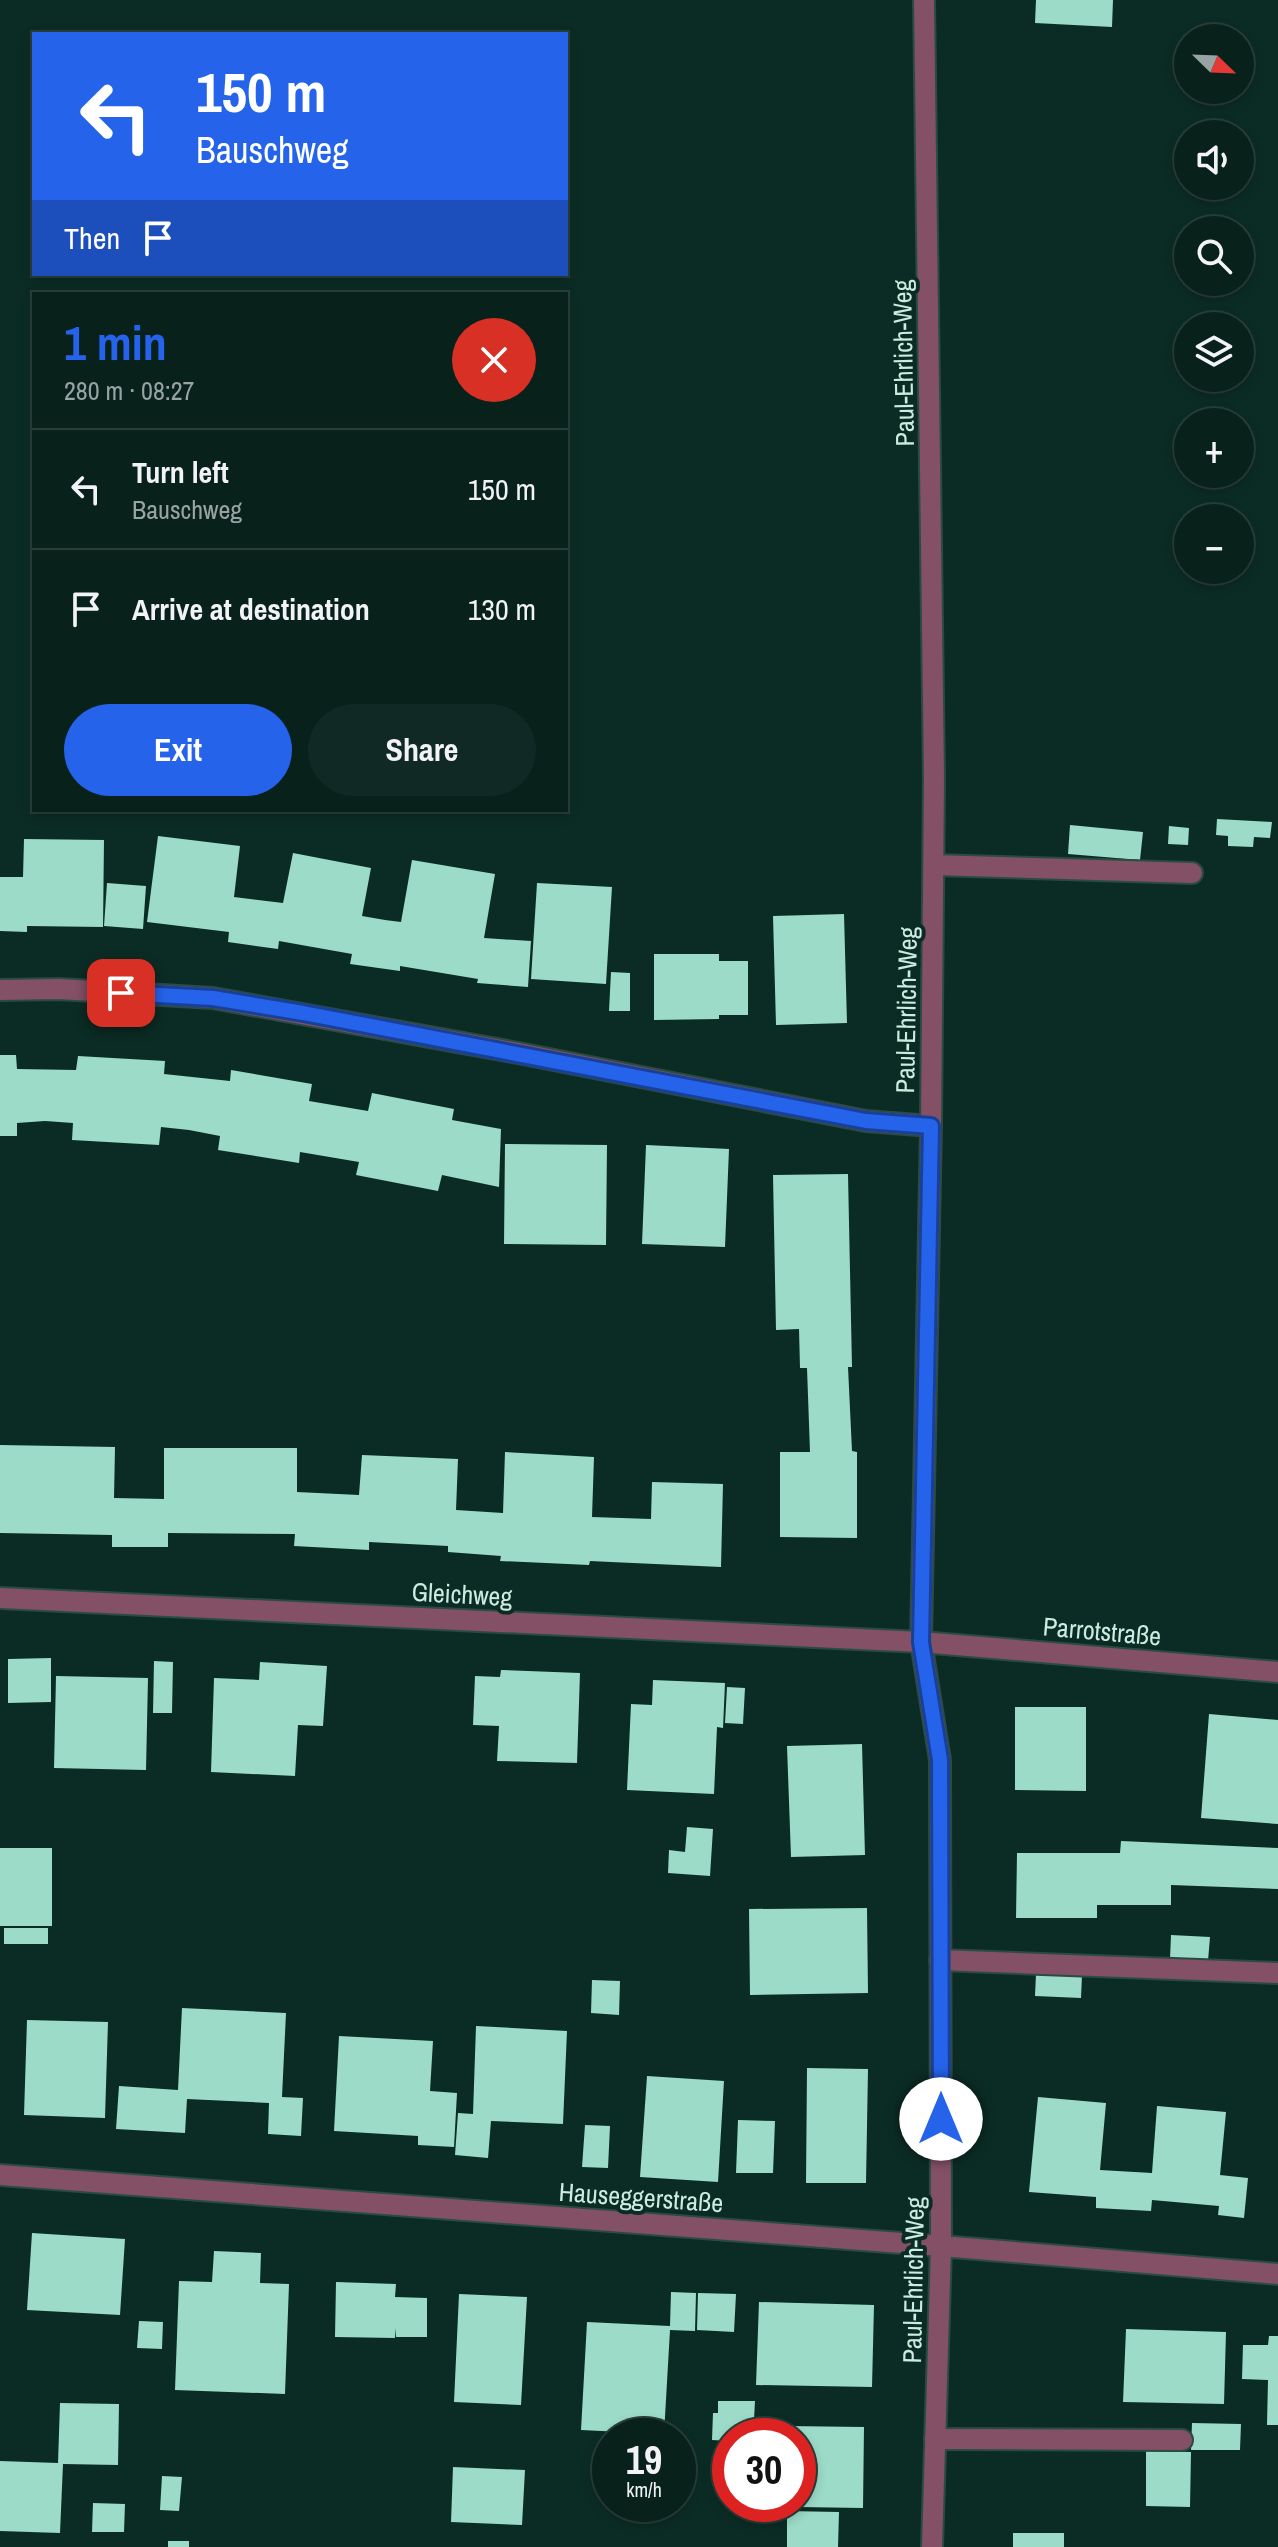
<!DOCTYPE html>
<html lang="en">
<head>
<meta charset="utf-8">
<style>
	:root { --surface:#08211b; --page:#112924; --text:#f1f3f6; --muted:#98a3a3; --line:#293e3a; --accent:#2563eb }
	body { margin:0; font-family:"Archivo Narrow",sans-serif; background:var(--page); color:var(--text); height:100vh; display:flex; flex-direction:column; font-size:30px; white-space:nowrap }
	* { box-sizing:border-box; margin:0 }
	p { font-size:26px; color:var(--muted) }
	.icon { flex:none; width:44px; height:44px; fill:none; stroke:currentColor; stroke-width:2; stroke-linecap:round; stroke-linejoin:round }
	.map { position:relative; flex:1; overflow:hidden }
	.panel { position:absolute; left:32px; top:292px; width:536px; height:520px; display:flex; flex-direction:column; background:var(--surface); border-radius:0px; box-shadow:0 4px 12px #0003,0 0 0 2px var(--line) }
	.panel>* { flex:none }
	.top-card { position:absolute; left:32px; top:32px; width:536px; height:244px; border-radius:0px; box-shadow:0 4px 12px #0003,0 0 0 2px var(--line); background:#2563eb; color:#fff; overflow:hidden }
	.needle { width:52px; rotate:113deg }
	.fabs { position:absolute; left:1174px; top:24px; display:grid; gap:16px }
	.fabs a { display:grid; place-items:center; width:80px; height:80px; border-radius:50%; background:var(--surface); box-shadow:0 4px 12px #0003,0 0 0 2px var(--line); font-size:40px }
	.speed { position:absolute; left:592px; top:2418px; display:flex; gap:16px; font-size:40px; font-weight:700; text-align:center }
	.speed>* { display:grid; place-content:center; width:104px; height:104px; border-radius:50%; background:var(--surface); box-shadow:0 4px 12px #0003,0 0 0 2px var(--line); line-height:1 }
	.speed small { font-size:20px; font-weight:400 }
	.speed .limit { border:12px solid #d22; background:#fff; color:#111 }
	.pin { position:absolute; display:grid; place-items:center; width:68px; height:68px; color:#fff; margin:-34px; border-radius:16px; box-shadow:0 4px 12px #0006 }
	.me { position:absolute; width:88px; margin:-44px; rotate:0deg; stroke-linejoin:round; filter:drop-shadow(0 0 6px #0008) }
	.turn { display:flex; align-items:center; gap:28px; height:168px; padding:0 32px; font-size:36px }
	.turn .icon { width:104px; height:104px; stroke-width:2.5 }
	.turn b { display:block; font-size:56px; line-height:68px }
	.then { display:flex; align-items:center; height:76px; padding:0 32px; background:#0003; gap:16px; font-size:30px }
	.round { display:grid; place-items:center; flex:none; width:84px; height:84px; border-radius:42px; background:var(--page) }
	.summary { display:flex; align-items:center; justify-content:space-between; height:136px; padding:0 32px }
	h1 { font-size:48px; font-weight:700; line-height:60px; color:var(--accent) }
	.action { display:flex; gap:16px; margin-top:auto; padding:16px 32px }
	.action a { flex:1; height:92px; border-radius:48px; background:var(--accent); color:#fff; font-size:32px; font-weight:700; line-height:92px; text-align:center }
	.action a+a { background:var(--page); color:var(--text) }
	ul { padding:0; list-style:none }
	li { display:flex; align-items:center; gap:24px; height:120px; padding:0 32px; border-top:2px solid var(--line) }
	li div { flex:1 }
	li b { display:block; font-size:30px }
	li em { font-style:normal }
	.map>svg:first-child { display:block }
	.building { fill:#9bdbc7 }
	.lines { fill:none; stroke-linecap:round; stroke-linejoin:round }
	.lane-casing { stroke:#2a4b42; stroke-width:24 }
	.street-casing { stroke:#2a4b42; stroke-width:24 }
	.lane { stroke:#835065; stroke-width:20 }
	.street { stroke:#835065; stroke-width:20 }
	.route-casing { stroke:#184099; stroke-width:20 }
	.route { stroke:#2563eb; stroke-width:14 }
	.labels { text-anchor:middle; dominant-baseline:central; stroke-width:8; stroke-linejoin:round; paint-order:stroke }
	.street-label { font-size:26px; fill:#cdece1; stroke:#0b2c24 }
</style>
</head>
<body>
<div class="map">
<svg width="1278" height="2547" viewBox="0 0 1278 2547">
	<rect width="100%" height="100%" fill="#0b2c24"/>
	<path class="building" d="M1036 0H1113L1112 27 1035 23Z
		M1217 819 1272 822 1270 838 1254 837 1253 847 1228 846V836L1216 835Z
		M1070 825 1143 832 1140 860 1068 854Z
		M1169 826 1189 828 1188 845 1168 844Z
		M158 836 240 846 234 897 283 903 293 853 371 868 362 916 385 920 401 922 412 860 495 874 484 938 531 941 528 987 477 983 478 979 400 966V971L350 964 352 954 279 941 278 949 228 942 229 932 147 922Z
		M24 839 104 840 103 927 27 926V932L0 931V877H23Z
		M107 883 146 886 143 929 104 926Z
		M537 883 612 887 606 984 531 979Z
		M844 914 847 1023 776 1025 773 916Z
		M654 954H719V961H748V1015H719V1019L654 1020Z
		M611 972 630 973V1011H609Z
		M0 1055H16L17 1069 76 1070 78 1056 165 1061 164 1074 230 1081 231 1070 312 1084 309 1101 368 1111 372 1093 454 1109 452 1120 501 1129 499 1187 442 1175 438 1191 356 1175 359 1162 300 1152 299 1163 218 1150 220 1136 189 1130 161 1127 159 1145 72 1140 73 1123 45 1121 17 1123V1136H0Z
		M505 1144 607 1145 606 1245 504 1244Z
		M646 1145 729 1149 725 1247 642 1244Z
		M848 1174 852 1367H848L852 1451 857 1452V1538L780 1537V1452H810L807 1368H800L799 1329 776 1330 773 1175Z
		M0 1445 115 1447 114 1498 164 1499V1448H297V1492L359 1495 362 1455 458 1459 456 1510 503 1513 505 1452 594 1457 592 1517 651 1519 652 1482 723 1484 721 1567 611 1562 590 1561 589 1565 500 1561 501 1556 448 1552V1546L369 1542V1550L294 1546 295 1534 168 1533V1547H112V1535L0 1533Z
		M51 1658V1702L8 1703V1659Z
		M154 1661 173 1662 172 1713H153Z
		M260 1662 327 1666 323 1726 298 1725 295 1776 211 1772 214 1678 259 1680Z
		M501 1670 580 1673 577 1763 497 1761 499 1726 473 1725 475 1676 500 1677Z
		M56 1676 148 1678 146 1770 54 1768Z
		M653 1680 725 1683 723 1728 717 1727 714 1794 627 1790 631 1704 652 1705Z
		M727 1687 745 1688 743 1724 725 1723Z
		M1015 1707H1086V1791L1015 1790Z
		M1209 1714 1278 1720V1824L1201 1818Z
		M862 1744 865 1855 791 1857 787 1746Z
		M687 1827 713 1829 710 1876 668 1873 669 1850 685 1852Z
		M1121 1841 1278 1848V1889L1171 1885V1905H1097V1918H1016L1017 1853H1120Z
		M0 1848H52V1926H0Z
		M867 1908 868 1993 750 1995 749 1909Z
		M4 1928H48V1944H4Z
		M1171 1935 1210 1937 1208 1961 1170 1959Z
		M1036 1974 1082 1975 1081 1998 1035 1996Z
		M592 1980 620 1981 619 2015 591 2013Z
		M182 2008 286 2013 282 2097 303 2098 301 2136 268 2134 269 2103 187 2099 185 2133 116 2129 119 2086 178 2090Z
		M27 2020 108 2022 105 2118 24 2115Z
		M476 2026 567 2031 563 2124 491 2121 488 2158 455 2155 458 2113 473 2114Z
		M339 2036 433 2041 430 2091 457 2093 454 2147 418 2145V2136L334 2131Z
		M807 2068 868 2069 866 2183H806Z
		M647 2076 724 2081 718 2182 640 2177Z
		M1038 2097 1106 2103 1100 2170 1152 2173 1157 2106 1226 2112 1220 2175 1248 2178 1244 2218 1218 2215 1219 2206 1152 2200 1151 2211 1096 2208V2197L1029 2192Z
		M738 2120 775 2121 773 2173H736Z
		M585 2125 610 2126 608 2168 582 2167Z
		M32 2233 125 2239 120 2315 27 2310Z
		M214 2251 261 2253 260 2283 289 2284 285 2394 175 2390 179 2281 212 2282Z
		M336 2282 396 2284 395 2297 427 2298V2337H396L395 2328V2338L335 2337Z
		M671 2292 696 2293 695 2331 670 2330 664 2434 581 2430 587 2322 670 2326Z
		M698 2293 736 2294 734 2332 697 2330Z
		M459 2294 527 2297 521 2405 454 2402Z
		M759 2302 874 2305 872 2387 756 2385Z
		M139 2321 163 2322 162 2349 137 2348Z
		M1126 2329 1226 2332 1224 2404 1123 2402Z
		M1269 2336H1278V2425H1267L1268 2380 1242 2379 1243 2345H1268Z
		M718 2401H755L754 2420H749V2436H730V2441L712 2440 713 2413H718Z
		M60 2403 119 2404 118 2465 63 2464 60 2533 0 2531V2461L58 2463Z
		M1192 2423 1241 2424 1240 2450H1191Z
		M786 2426 864 2427 863 2508 798 2507V2436H786Z
		M1146 2451 1191 2452 1190 2507 1146 2506Z
		M453 2467 525 2470 522 2525 451 2522Z
		M162 2476 182 2477 179 2511 160 2510Z
		M93 2503 125 2504 124 2532H92Z
		M787 2511 839 2512 838 2547H787Z
		M1013 2533H1064V2547H1013Z
		M168 2541H189V2547H168Z"/>
	<g class="lines">
		<defs>
			<path id="lane" d="M934 865 1192 873
				M940 1960 1278 1973
				M935 2439 1182 2440"/>
			<path id="street" d="M924 0 934 778 931 1126 921 1642 940 1760 941 2246 932 2547
				M0 990 59 989 213 998 518 1053 866 1121 931 1126
				M0 1598 921 1642 1278 1672
				M0 2175 941 2246 1278 2274"/>
		</defs>
		<use href="#lane" class="lane-casing"/>
		<use href="#street" class="street-casing"/>
		<use href="#lane" class="lane"/>
		<use href="#street" class="street"/>
	</g>
	<g class="lines">
		<defs>
			<path id="route" d="M121 993 213 998 303 1013 866 1121 931 1126 921 1642 940 1760 941 2119"/>
		</defs>
		<use href="#route" class="route-casing"/>
		<use href="#route" class="route"/>
	</g>
	<g class="labels">
		<g class="street-label">
			<text transform="translate(903 363) rotate(-91)">Paul-Ehrlich-Weg</text>
			<text transform="translate(906 1010) rotate(-89)">Paul-Ehrlich-Weg</text>
			<text transform="translate(462 1594) rotate(3)">Gleichweg</text>
			<text transform="translate(1102 1631) rotate(5)">Parrotstraße</text>
			<text transform="translate(641 2197) rotate(4)">Hauseggerstraße</text>
			<text transform="translate(913 2280) rotate(-89)">Paul-Ehrlich-Weg</text>
		</g>
	</g>
</svg>
<div class="fabs">
<a><svg class="needle" viewBox="-14 -14 28 28"><path d="M0-13l5 13h-10z" fill="#e53935"/><path d="M0 13l5-13h-10z" fill="#98a3a3"/></svg></a>
<a><svg class="icon" aria-label="sound" viewBox="0 0 24 24"><path d="M4 9h4l5-4v14l-5-4H4zM17 9q2 3 0 6"/></svg></a>
<a><svg class="icon" aria-label="search" viewBox="0 0 24 24"><circle cx="10" cy="10" r="6"/><path d="M15 15l6 6"/></svg></a>
<a><svg class="icon" aria-label="layers" viewBox="0 0 24 24"><path d="M12 4l9 5-9 5-9-5zM3 14l9 5 9-5"/></svg></a>
<a>+</a>
<a>−</a>
</div>
<div class="speed"><div>19<small>km/h</small></div><div class="limit">30</div></div>
<div class="pin" style="left:121px;top:993px;background:#d93025"><svg class="icon" aria-label="arrive" viewBox="0 0 24 24"><path d="M6 21V4h12l-3 4 3 4H6"/></svg></div>
<svg class="me" style="left:941px;top:2119px" viewBox="-20 -20 40 40"><circle r="19" fill="#fff"/><path d="M0-13L10 11 0 6-10 11z" fill="#2563eb"/></svg>
<div class="top-card">
<div class="turn"><svg class="icon" aria-label="left" viewBox="0 0 24 24"><path d="M17 20v-9H6M10 6l-5 5 5 5"/></svg><div><b>150 m</b>Bauschweg</div></div>
<div class="then">Then<svg class="icon" aria-label="arrive" viewBox="0 0 24 24"><path d="M6 21V4h12l-3 4 3 4H6"/></svg></div>
</div>
<section class="panel">
<div class="summary"><div><h1>1 min</h1><p>280 m · 08:27</p></div><a class="round" style="background:#d93025;color:#fff"><svg class="icon" aria-label="close" viewBox="0 0 24 24"><path d="M6 6l12 12M18 6L6 18"/></svg></a></div>
<ul>
<li><svg class="icon" aria-label="left" viewBox="0 0 24 24"><path d="M17 20v-9H6M10 6l-5 5 5 5"/></svg><div><b>Turn left</b><p>Bauschweg</p></div><em>150 m</em></li>
<li><svg class="icon" aria-label="arrive" viewBox="0 0 24 24"><path d="M6 21V4h12l-3 4 3 4H6"/></svg><div><b>Arrive at destination</b></div><em>130 m</em></li>
</ul>
<div class="action"><a>Exit</a><a>Share</a></div>
</section>
</div>
</body>
</html>
